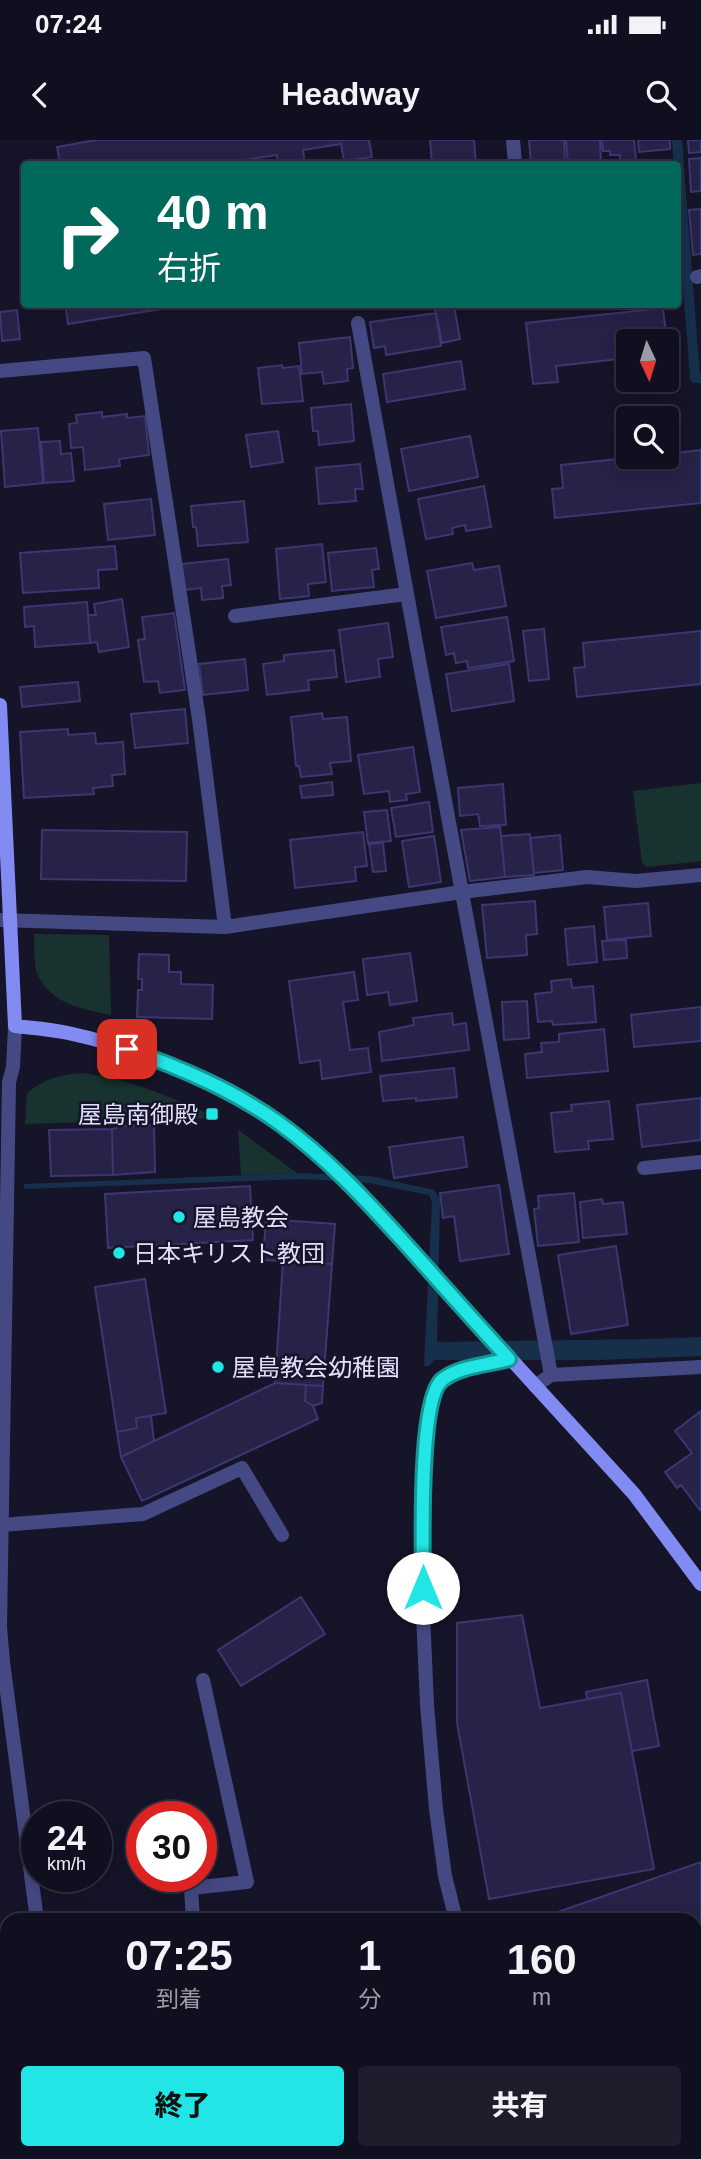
<!DOCTYPE html>
<html lang="ja">
<head>
<meta charset="utf-8">
<style>
	:root { --surface:#100f1f; --page:#1e1d2c; --text:#f1f3f6; --muted:#9c9ca4; --line:#302f3d; --accent:#22e6e5 }
	body { margin:0; font-family:Arial,"Noto Sans JP",sans-serif; background:var(--page); color:var(--text); height:100vh; display:flex; flex-direction:column; font-size:26px; white-space:nowrap }
	* { box-sizing:border-box; margin:0 }
	p { font-size:23px; color:var(--muted) }
	.icon { flex:none; width:38px; height:38px; fill:none; stroke:currentColor; stroke-width:2; stroke-linecap:round; stroke-linejoin:round }
	.map { position:relative; flex:1; overflow:hidden }
	.drawer { position:absolute; left:0px; top:1773px; width:702px; height:247px; display:flex; flex-direction:column; background:var(--surface); border-radius:21px 21px 0 0; box-shadow:0 4px 18px #0003,0 0 0 2px var(--line) }
	.drawer>* { flex:none }
	.banner { position:absolute; left:21px; top:21px; width:660px; height:147px; border-radius:7px; box-shadow:0 4px 18px #0003,0 0 0 2px var(--line); background:#00695c; color:#fff; overflow:hidden }
	.needle { width:46px; rotate:176deg }
	.controls { position:absolute; left:616px; top:189px; display:grid; gap:14px }
	.controls a { display:grid; place-items:center; width:63px; height:63px; border-radius:7px; background:var(--surface); box-shadow:0 4px 18px #0003,0 0 0 2px var(--line); font-size:35px }
	.speed { position:absolute; left:21px; top:1661px; display:flex; gap:14px; font-size:35px; font-weight:700; text-align:center }
	.speed>* { display:grid; place-content:center; width:91px; height:91px; border-radius:50%; background:var(--surface); box-shadow:0 4px 18px #0003,0 0 0 2px var(--line); line-height:1 }
	.speed small { font-size:18px; font-weight:400 }
	.speed .limit { border:10px solid #d22; background:#fff; color:#111 }
	.pin { position:absolute; display:grid; place-items:center; width:60px; height:60px; color:#fff; margin:-30px; border-radius:14px; box-shadow:0 4px 10px #0006 }
	.me { position:absolute; width:77px; margin:-38px; rotate:0deg; stroke-linejoin:round; filter:drop-shadow(0 0 5px #0008) }
	.turn { display:flex; align-items:center; gap:24px; height:147px; padding:0 21px; font-size:32px }
	.turn .icon { width:91px; height:91px; stroke-width:2.5 }
	.turn b { display:block; font-size:49px; line-height:60px }
	.eta { display:flex; justify-content:space-evenly; align-items:center; height:119px; text-align:center }
	.eta b { font-size:42px; font-weight:800; line-height:49px }
	.primary-button { display:flex; gap:14px; margin-top:auto; padding:14px 21px }
	.primary-button a { flex:1; height:80px; border-radius:7px; background:var(--accent); color:#111; font-size:28px; font-weight:800; line-height:80px; text-align:center }
	.primary-button a+a { background:var(--page); color:var(--text) }
	.status { display:flex; justify-content:space-between; align-items:center; height:49px; padding:0 35px; background:var(--surface); direction:ltr }
	.status svg { height:19px; fill:currentColor }
	header { display:flex; justify-content:space-between; align-items:center; height:91px; padding:0 21px; background:var(--surface); font-size:32px; font-weight:800 }
	.map>svg:first-child { display:block }
	.green { fill:#18332f }
	.water { fill:#16304c }
	.lines { fill:none; stroke-linecap:round; stroke-linejoin:round }
	.stream { stroke:#16304c; stroke-width:10 }
	.building { fill:#262248; stroke:#3c3771; stroke-width:2 }
	.service { stroke:#454983; stroke-width:14 }
	.minor { stroke:#454983; stroke-width:14 }
	.secondary { stroke:#828bf1; stroke-width:14 }
	.route-casing { stroke:#169695; stroke-width:18 }
	.route { stroke:#22e6e5; stroke-width:12 }
	.poi-dot { fill:#22e6e5; stroke:#161429; stroke-width:2.5 }
	.labels { text-anchor:middle; dominant-baseline:central; stroke-width:5; stroke-linejoin:round; paint-order:stroke }
	.poi-label { font-size:24px; fill:#e0e0fb; stroke:#161429; text-anchor:start }
</style>
</head>
<body>
<div class="status"><b>07:24</b><svg viewBox="0 0 49 12"><path d="M0 12V9h3v3zM5 12V6h3v6zM10 12V3h3v9zM15 12V0h3v12zM26 1h20v11H26zM47 4h2v5h-2z"/></svg></div>
<header><svg class="icon" aria-label="back" viewBox="0 0 24 24"><path d="M15 5l-7 7 7 7"/></svg>Headway<svg class="icon" aria-label="search" viewBox="0 0 24 24"><circle cx="10" cy="10" r="6"/><path d="M15 15l6 6"/></svg></header>
<div class="map">
<svg width="701" height="2019" viewBox="0 0 701 2019">
	<rect width="100%" height="100%" fill="#161429"/>
	<path class="green" d="M701 643V721L647 727 642 723 633 651Z
		M34 794 109 795 111 875C82 869 50 864 37 833 33 822 35 806 34 794Z
		M81 933C130 938 174 959 219 978L25 984 27 953C43 939 61 935 81 933Z
		M238 990 297 1033 241 1035Z"/>
	<path class="water" d="M297 1033 370 1036 434 1050 440 1060 437 1202 648 1199 701 1197V1216L598 1220H434L429 1226H424L432 1062 429 1055 369 1043 305 1039 24 1049V1044Z"/>
	<g class="lines">
		<path class="stream" d="M677 0 695 238H701"/>
	</g>
	<path class="building" d="M96 0H369L372 17 344 21 341 4 303 10 305 24H278L277 15 238 21V24H60L57 7Z
		M430 0H474L476 24H432Z
		M529 0H564L565 24H531Z
		M566 0H600L601 24H568Z
		M602 0H634L636 20 620 21V15H610V11H603Z
		M638 0H670V9L639 12Z
		M688 0H701V12L689 13Z
		M701 18V51L691 52 689 19Z
		M701 69V114L693 115 689 70Z
		M680 77 682 117H677V78Z
		M65 164H192L68 184Z
		M454 166 460 199 442 203 435 169Z
		M663 168 670 230H667V201H628V218L556 226 558 242 533 244 526 183Z
		M17 170 20 199 2 201 0 172Z
		M436 173 441 206 386 215 385 206 374 208 370 182Z
		M350 197 353 228 347 229 348 241 324 244 322 232 302 234 299 203Z
		M461 221 465 249 387 262 383 234Z
		M282 225 283 228 299 226 303 261 262 264 258 228Z
		M351 264 354 301 319 305 318 291H313L311 268Z
		M102 272V277L127 274V278L145 276 149 315 119 319 120 326 85 330 83 307 71 308 69 284 77 283 76 275Z
		M38 288 43 343 5 347 1 291Z
		M278 291 283 322 251 327 246 295Z
		M470 296 478 337 409 351 401 309Z
		M60 301 61 314 71 313 74 341 44 343 41 302Z
		M701 310V363L555 378 552 349 563 348 561 325 637 317H667V314Z
		M360 324 363 349H355L356 361 319 364 316 328Z
		M484 346 491 387 466 391 465 385 452 388 453 394 426 399 418 359Z
		M151 359 155 395 108 400 104 364Z
		M244 361 248 402 198 406 196 387H193L191 366Z
		M322 404 326 442 308 444 309 456 280 459 276 409Z
		M115 406 117 429 98 430 99 448 23 453 20 413Z
		M376 408 379 429 372 430 374 447 332 451 328 413Z
		M228 419 231 445 222 446 223 458 202 460 201 448 185 450 182 424Z
		M472 423 474 430 499 426 506 466 436 478 427 431Z
		M122 459 129 507 99 512 97 502 90 503 88 475H96L94 464Z
		M87 462 90 503 35 507 34 486 25 487 24 467Z
		M174 473 185 550 160 553 158 541 144 542 138 500 145 499 142 477Z
		M507 477 514 521 468 528 467 521 456 523 454 513 446 515 441 487Z
		M388 483 393 517 378 519 380 537 346 542 339 490Z
		M544 489 549 539 529 541 523 491Z
		M701 491V544L577 557 574 528 585 527 583 503Z
		M334 510 337 537 308 540 309 550 267 555 263 524 284 521V515Z
		M245 519 248 550 203 555 199 524Z
		M509 524 514 561 452 571 446 534Z
		M78 542 80 561 22 567 20 547Z
		M185 569 188 603 135 608 131 574Z
		M322 573 323 579 347 577 351 621 330 623 332 634 301 637 299 626H296L291 577Z
		M68 589V595L95 593 96 604 123 602 125 634 112 635 113 646 93 648 94 654 24 658 20 592Z
		M413 607 420 652 406 654 407 660 390 662 389 651 364 654 358 615Z
		M332 642 333 655 302 658 300 646Z
		M503 644 506 685 480 686 478 674 460 676 458 648Z
		M429 662 433 692 396 697 391 668Z
		M387 670 391 701 368 703 364 672Z
		M500 687 505 737 470 741 461 690Z
		M42 690 187 692 186 741 41 739Z
		M363 692 367 726 355 727 356 741 295 748 290 700Z
		M530 694 534 735 505 737 501 696Z
		M560 695 563 730 534 733 530 698Z
		M434 696 441 742 409 747 402 701Z
		M383 703 386 731 373 732 369 704Z
		M535 761 537 794 526 795 527 815 487 818 482 765Z
		M648 763 651 796 607 800 604 767Z
		M594 786 597 822 568 825 565 789Z
		M626 800 627 818 604 820 602 801Z
		M410 813 417 861 390 865 388 852 367 855 363 819Z
		M139 814 169 815V832H181V844L213 845 212 879 137 877 138 850H142V839H138Z
		M354 832 358 860 343 862 350 910 368 908 371 932 322 939 320 920 300 923 289 841Z
		M571 839 572 848 593 846 596 882 553 885 552 881 538 882 535 854 552 852 551 841Z
		M527 861 529 898 504 900 502 862Z
		M701 867V901L634 907 631 875Z
		M452 873 453 885 466 883 469 910 382 921 379 892 414 885 413 878Z
		M604 889 608 931 527 938 525 914 542 912 541 903 559 902V894Z
		M454 928 457 957 416 961V958L383 961 380 936Z
		M701 958V1000L642 1007 637 965Z
		M609 961 613 999 588 1001 589 1009 555 1012 551 973 572 971 571 965Z
		M154 985 155 1032 113 1035 112 989 117 988V986Z
		M112 989 113 1035 51 1036 49 990Z
		M463 997 467 1027 394 1038 389 1007Z
		M499 1045 509 1114 460 1121 454 1076 443 1078 440 1053Z
		M250 1046 253 1100 108 1108 105 1054Z
		M574 1053 579 1102 538 1106 534 1069 539 1068 538 1056Z
		M602 1059 603 1064 623 1062 627 1094 583 1098 580 1062Z
		M266 1079 335 1084 332 1124 263 1120Z
		M616 1106 628 1185 571 1194 558 1115Z
		M283 1121 332 1124 323 1246 275 1243Z
		M145 1139 166 1273 136 1278 137 1288 117 1292 95 1147Z
		M275 1243 306 1245 305 1261 313 1266 318 1279 142 1361 121 1317Z
		M306 1245 323 1246 322 1263 313 1266 305 1261Z
		M701 1271V1370H700L681 1345 677 1348 665 1332 692 1313 675 1291Z
		M151 1276 154 1301 121 1317 117 1292 137 1288 136 1278Z
		M301 1457 325 1494 241 1546 218 1510Z
		M522 1475 540 1568 621 1553 654 1729 489 1759 457 1583V1483Z
		M647 1540 659 1606 632 1611 621 1553 587 1559 586 1552Z
		M701 1722V1830L695 1832V1780H535Z
		M701 1830V1873L695 1875V1832Z"/>
	<g class="lines">
		<path class="service" d="M697 137 701 136"/>
		<path class="minor" d="M513 0 515 24
			M358 183C420 534 488 883 551 1235
			M0 231 144 218 199 579 225 787
			M235 476 406 454
			M0 780 225 787 462 752 587 737 636 741 701 735
			M15 886 13 927 9 942 0 1487 3 1522 37 1780
			M644 1028 701 1022
			M535 1246 551 1235 701 1227
			M1 1385 143 1374 242 1328 282 1395
			M193 1780 191 1748 247 1742 203 1540
			M456 1780 445 1736 436 1669 427 1565 423 1474 425 1290 439 1242 453 1233 509 1219
			M68 2012 69 2019
			M374 2012 376 2019
			M623 2012 628 2019"/>
		<path class="secondary" d="M0 565 15 886C32 888 50 889 68 893 183 918 270 967 355 1048L634 1354 701 1444"/>
	</g>
	<g class="lines">
		<defs>
			<path id="route" d="M127 909C181 928 233 950 279 983 326 1017 364 1058 402 1100 438 1140 473 1180 509 1219 488 1225 459 1226 442 1240 418 1260 423 1411 423 1448"/>
		</defs>
		<use href="#route" class="route-casing"/>
		<use href="#route" class="route"/>
	</g>
	<g class="poi-dot">
		<rect x="205" y="967" width="14" height="14" rx="3.5"/>
		<circle cx="179" cy="1077" r="7"/>
		<circle cx="119" cy="1113" r="7"/>
		<circle cx="218" cy="1227" r="7"/>
	</g>
	<g class="labels">
		<g class="poi-label">
			<text x="198" y="974" text-anchor="end">屋島南御殿</text>
			<text x="193" y="1077">屋島教会</text>
			<text x="133" y="1113">日本キリスト教団</text>
			<text x="232" y="1227">屋島教会幼稚園</text>
		</g>
	</g>
</svg>
<div class="controls">
<a><svg class="needle" viewBox="-14 -14 28 28"><path d="M0-13l5 13h-10z" fill="#e53935"/><path d="M0 13l5-13h-10z" fill="#9c9ca4"/></svg></a>
<a><svg class="icon" aria-label="search" viewBox="0 0 24 24"><circle cx="10" cy="10" r="6"/><path d="M15 15l6 6"/></svg></a>
</div>
<div class="speed"><div>24<small>km/h</small></div><div class="limit">30</div></div>
<div class="pin" style="left:127px;top:909px;background:#d93025"><svg class="icon" aria-label="arrive" viewBox="0 0 24 24"><path d="M6 21V4h12l-3 4 3 4H6"/></svg></div>
<svg class="me" style="left:423px;top:1448px" viewBox="-20 -20 40 40"><circle r="19" fill="#fff"/><path d="M0-13L10 11 0 6-10 11z" fill="#22e6e5"/></svg>
<div class="banner">
<div class="turn"><svg class="icon" aria-label="right" viewBox="0 0 24 24"><path d="M7 20v-9h11M14 6l5 5-5 5"/></svg><div><b>40 m</b>右折</div></div>
</div>
<section class="drawer">
<div class="eta">
<div><b>07:25</b><p>到着</p></div>
<div><b>1</b><p>分</p></div>
<div><b>160</b><p>m</p></div>
</div>
<div class="primary-button"><a>終了</a><a>共有</a></div>
</section>
</div>
</body>
</html>
